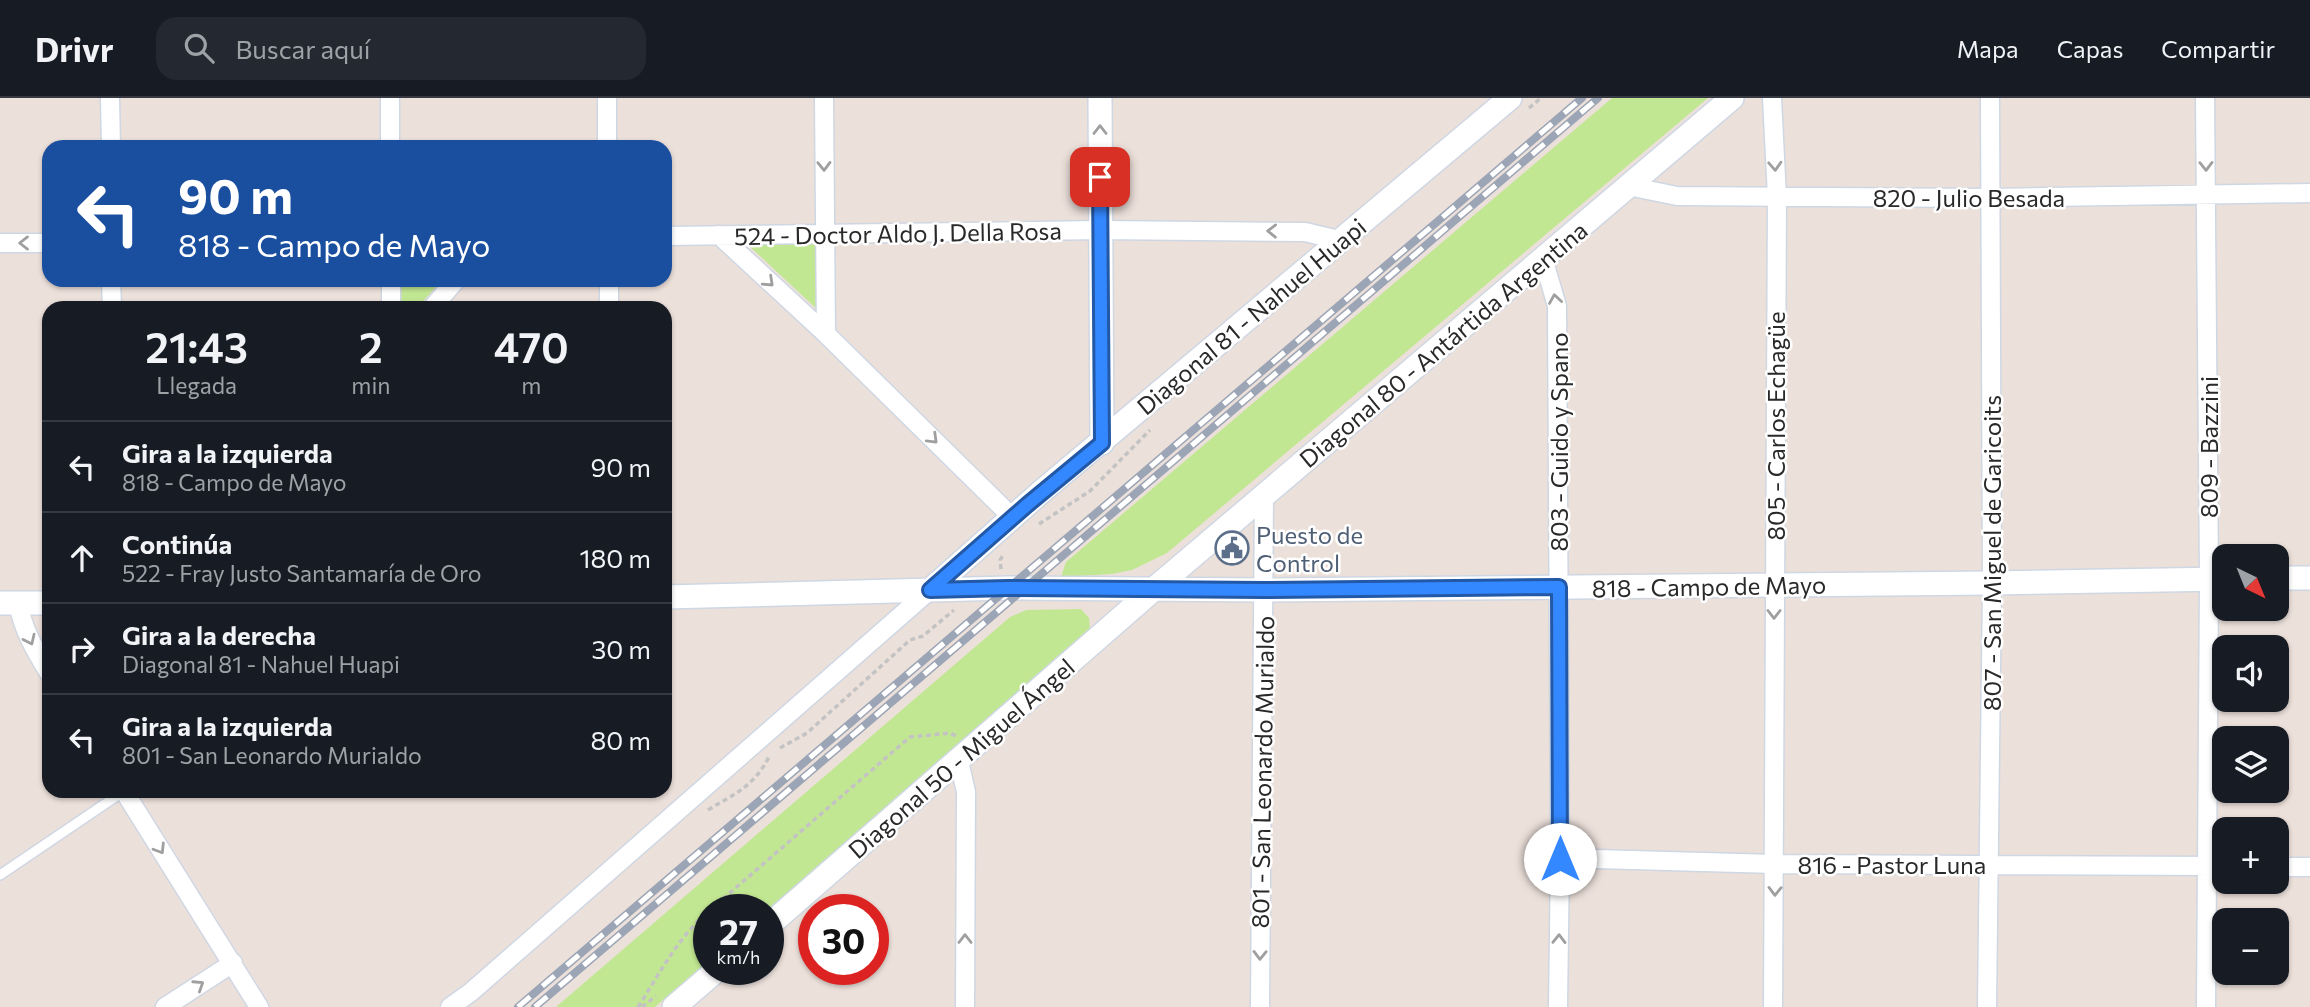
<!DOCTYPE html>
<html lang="es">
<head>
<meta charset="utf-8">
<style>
	:root { --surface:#171b24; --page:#242831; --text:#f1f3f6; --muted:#9ea1a6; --line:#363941 }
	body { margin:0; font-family:Commissioner,sans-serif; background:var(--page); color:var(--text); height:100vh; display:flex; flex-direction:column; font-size:26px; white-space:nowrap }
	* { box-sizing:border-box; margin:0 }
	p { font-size:23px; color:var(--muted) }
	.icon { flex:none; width:38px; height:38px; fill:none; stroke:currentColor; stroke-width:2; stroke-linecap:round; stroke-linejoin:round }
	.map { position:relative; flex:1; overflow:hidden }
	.sheet { position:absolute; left:42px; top:203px; width:630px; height:497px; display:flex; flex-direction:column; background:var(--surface); border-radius:21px; box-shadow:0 2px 5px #0004 }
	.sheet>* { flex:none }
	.top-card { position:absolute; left:42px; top:42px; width:630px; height:147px; border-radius:21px; box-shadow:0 2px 5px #0004; background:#1a4fa0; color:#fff; overflow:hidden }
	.needle { width:46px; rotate:137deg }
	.controls { position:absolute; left:2212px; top:446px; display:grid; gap:14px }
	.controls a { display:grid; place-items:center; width:77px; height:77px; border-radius:14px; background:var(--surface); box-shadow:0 2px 5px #0004; font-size:35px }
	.speed { position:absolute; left:693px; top:796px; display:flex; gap:14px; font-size:35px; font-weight:700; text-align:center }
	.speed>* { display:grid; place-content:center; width:91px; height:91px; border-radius:50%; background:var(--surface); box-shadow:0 2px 5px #0004; line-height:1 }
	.speed small { font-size:18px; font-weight:400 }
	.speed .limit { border:10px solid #d22; background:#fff; color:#111 }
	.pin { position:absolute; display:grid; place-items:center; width:60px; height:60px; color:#fff; margin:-30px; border-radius:14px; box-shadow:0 4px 10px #0006 }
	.me { position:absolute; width:77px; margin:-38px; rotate:0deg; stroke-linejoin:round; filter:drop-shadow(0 0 5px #0008) }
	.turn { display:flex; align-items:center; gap:24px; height:147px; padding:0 21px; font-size:32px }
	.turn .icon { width:91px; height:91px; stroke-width:2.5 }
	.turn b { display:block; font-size:49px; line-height:60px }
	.eta { display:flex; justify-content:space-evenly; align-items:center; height:119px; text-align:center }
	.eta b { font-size:42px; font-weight:600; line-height:49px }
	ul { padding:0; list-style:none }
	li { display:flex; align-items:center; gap:21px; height:91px; padding:0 21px; border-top:2px solid var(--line) }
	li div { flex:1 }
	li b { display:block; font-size:26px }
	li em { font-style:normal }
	header { display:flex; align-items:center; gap:42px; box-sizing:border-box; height:98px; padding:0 35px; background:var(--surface); border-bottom:2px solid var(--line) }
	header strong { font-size:33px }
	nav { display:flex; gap:38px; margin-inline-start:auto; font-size:24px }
	.search { width:490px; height:63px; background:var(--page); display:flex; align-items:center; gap:18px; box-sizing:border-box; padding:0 24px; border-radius:21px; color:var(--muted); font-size:26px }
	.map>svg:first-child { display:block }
	.green { fill:#c2e792 }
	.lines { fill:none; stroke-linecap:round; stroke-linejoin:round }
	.service-casing { stroke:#cfd7e3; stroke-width:12 }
	.minor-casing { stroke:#cfd7e3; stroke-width:21 }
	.tertiary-casing { stroke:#cfd7e3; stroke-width:26 }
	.path { stroke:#c3c3c3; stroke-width:3.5; stroke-dasharray:5 3.5; stroke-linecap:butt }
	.service { stroke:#fff; stroke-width:9 }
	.minor { stroke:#fff; stroke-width:18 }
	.tertiary { stroke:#fff; stroke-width:23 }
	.rail-casing { stroke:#9ca5b5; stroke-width:8 }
	.rail { stroke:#fff; stroke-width:5; stroke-dasharray:16; stroke-linecap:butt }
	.oneway { stroke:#9f9f9f }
	.route-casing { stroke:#2258a6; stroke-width:18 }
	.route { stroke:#3488ff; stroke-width:12 }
	.labels { text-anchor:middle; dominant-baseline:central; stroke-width:5; stroke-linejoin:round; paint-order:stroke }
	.street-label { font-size:24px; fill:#292929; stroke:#fff }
	.service-label { font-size:24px; fill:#4e5e75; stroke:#fff; text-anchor:start }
</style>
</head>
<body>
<header>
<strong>Drivr</strong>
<div class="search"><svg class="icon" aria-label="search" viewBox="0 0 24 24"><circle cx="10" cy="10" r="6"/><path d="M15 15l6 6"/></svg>Buscar aquí</div>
<nav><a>Mapa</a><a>Capas</a><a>Compartir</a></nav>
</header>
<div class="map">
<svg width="2310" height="909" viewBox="0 0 2310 909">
	<rect width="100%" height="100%" fill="#ece0da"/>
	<path class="green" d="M1612 0H1708L1167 455 1132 472 1111 476 1061 479 1066 464Z
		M817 144 819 213 747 146Z
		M400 182H442L417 210H399Z
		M1081 511 1089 520 1090 532 767 812H709V862L655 909H556L1010 519 1026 512Z"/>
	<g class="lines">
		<defs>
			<path id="service" d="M0 777 124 693"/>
			<path id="minor" d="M110 0 111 49
				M390 0V49
				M607 0V49
				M824 0 826 236
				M1772 0 1777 99 1773 909
				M2205 0 2209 481 2206 909
				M1628 88 1677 98 1991 100 2310 95
				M719 137 826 236 1012 419
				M665 138 1100 132 1305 134 1339 142
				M0 145H49
				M1543 160 1557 208 1560 760 1558 909
				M111 182 112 210
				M391 182V210
				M609 182V210
				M432 210 456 182
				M18 505C23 532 35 552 49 575
				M959 663 966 694 965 909
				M124 693 259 909
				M1560 760 1775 766 2224 768
				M2277 769H2310
				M165 909 233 865
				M450 909 471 894 930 492
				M1260 909 1264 397
				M1987 909 1992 485 1990 0"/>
			<path id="tertiary" d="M1100 0 1102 345
				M2277 480H2310
				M930 492 1041 394 1510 0
				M665 499 1008 490 1264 492 1992 485 2224 481
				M0 505H49
				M768 828 1154 491 1732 0
				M674 909 717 872"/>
		</defs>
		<use href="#service" class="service-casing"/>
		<use href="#minor" class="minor-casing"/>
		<use href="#tertiary" class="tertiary-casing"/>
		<path class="path" d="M1529 10 1541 0
			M1039 426 1090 393 1150 332
			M1001 471 1000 462 1004 456
			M780 650 807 635 910 542 923 538 954 512
			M708 712C736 695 753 689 769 659
			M710 812 910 639 950 635 956 638
			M638 909C660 875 678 839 709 813
			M642 909 656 898"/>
		<use href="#service" class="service"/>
		<use href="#minor" class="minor"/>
		<use href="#tertiary" class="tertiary"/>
		<defs>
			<path id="rail" d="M518 909 1582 0
				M535 909 1598 0"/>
		</defs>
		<use href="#rail" class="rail-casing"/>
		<use href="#rail" class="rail"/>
	</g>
	<defs><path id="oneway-chevron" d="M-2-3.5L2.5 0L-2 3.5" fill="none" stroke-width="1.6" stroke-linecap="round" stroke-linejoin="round" transform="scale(1.75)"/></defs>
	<g class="oneway">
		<use href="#oneway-chevron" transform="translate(1100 32) rotate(-90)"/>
		<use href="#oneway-chevron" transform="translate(824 68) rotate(89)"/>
		<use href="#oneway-chevron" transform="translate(1775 68) rotate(87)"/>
		<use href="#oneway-chevron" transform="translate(2206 68) rotate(89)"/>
		<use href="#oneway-chevron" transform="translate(1272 133) rotate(-179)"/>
		<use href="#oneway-chevron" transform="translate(24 145) rotate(180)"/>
		<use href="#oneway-chevron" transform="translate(769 184) rotate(43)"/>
		<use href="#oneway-chevron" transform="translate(1555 201) rotate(-99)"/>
		<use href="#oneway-chevron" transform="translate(933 341) rotate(44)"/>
		<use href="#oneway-chevron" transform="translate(1774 516) rotate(90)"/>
		<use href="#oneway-chevron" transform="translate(30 542) rotate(65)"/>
		<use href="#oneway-chevron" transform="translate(160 751) rotate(58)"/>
		<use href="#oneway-chevron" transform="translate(1775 793) rotate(91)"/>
		<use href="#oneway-chevron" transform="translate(965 841) rotate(-90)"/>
		<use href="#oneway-chevron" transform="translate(1559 841) rotate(-89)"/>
		<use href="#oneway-chevron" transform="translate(1260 857) rotate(91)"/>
		<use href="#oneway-chevron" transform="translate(199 887) rotate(-33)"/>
	</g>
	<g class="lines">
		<defs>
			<path id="route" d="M1100 79 1102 345 1027 407 930 492 1008 490 1264 492 1559 489 1560 761"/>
		</defs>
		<use href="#route" class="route-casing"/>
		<use href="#route" class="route"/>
	</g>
	<defs>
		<symbol id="civic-ring" viewBox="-11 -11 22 22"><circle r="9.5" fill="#fff" stroke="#5c6f8a" stroke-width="1.5"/><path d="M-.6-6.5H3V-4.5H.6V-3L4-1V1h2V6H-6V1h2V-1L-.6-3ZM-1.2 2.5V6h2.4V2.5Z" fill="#5c6f8a"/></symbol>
	</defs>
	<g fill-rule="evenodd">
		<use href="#civic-ring" x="1213" y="431" width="38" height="38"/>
	</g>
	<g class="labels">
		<g class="street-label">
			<text x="1969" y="99">820 - Julio Besada</text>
			<text transform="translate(898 135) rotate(-1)">524 - Doctor Aldo J. Della Rosa</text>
			<text transform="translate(1251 218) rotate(-40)">Diagonal 81 - Nahuel Huapi</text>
			<text transform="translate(1443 246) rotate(-40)">Diagonal 80 - Antártida Argentina</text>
			<text transform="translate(1775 328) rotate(-90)">805 - Carlos Echagüe</text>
			<text transform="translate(1558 344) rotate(-90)">803 - Guido y Spano</text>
			<text transform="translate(2208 349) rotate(-90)">809 - Bazzini</text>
			<text transform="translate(1991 455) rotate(-90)">807 - San Miguel de Garicoits</text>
			<text transform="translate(1709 488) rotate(-1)">818 - Campo de Mayo</text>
			<text transform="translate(961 660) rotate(-41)">Diagonal 50 - Miguel Ángel</text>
			<text transform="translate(1262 674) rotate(-89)">801 - San Leonardo Murialdo</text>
			<text x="1892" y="766">816 - Pastor Luna</text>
		</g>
		<g class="service-label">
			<text x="1256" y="436">Puesto de<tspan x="1256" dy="28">Control</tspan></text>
		</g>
	</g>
</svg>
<div class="controls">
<a><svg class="needle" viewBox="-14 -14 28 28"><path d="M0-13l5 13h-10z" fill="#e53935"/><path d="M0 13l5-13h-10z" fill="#9ea1a6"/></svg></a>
<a><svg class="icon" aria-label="sound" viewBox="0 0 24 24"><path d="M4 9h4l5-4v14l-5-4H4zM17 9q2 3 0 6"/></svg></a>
<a><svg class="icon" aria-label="layers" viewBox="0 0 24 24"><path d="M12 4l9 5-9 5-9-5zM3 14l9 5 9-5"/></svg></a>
<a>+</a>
<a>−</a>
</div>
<div class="speed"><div>27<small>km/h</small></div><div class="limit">30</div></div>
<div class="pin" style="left:1100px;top:79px;background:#d93025"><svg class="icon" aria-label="arrive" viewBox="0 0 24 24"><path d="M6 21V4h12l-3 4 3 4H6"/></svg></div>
<svg class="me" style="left:1560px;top:761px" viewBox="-20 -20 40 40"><circle r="19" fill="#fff"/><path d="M0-13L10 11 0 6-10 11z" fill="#3488ff"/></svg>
<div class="top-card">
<div class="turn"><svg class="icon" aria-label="left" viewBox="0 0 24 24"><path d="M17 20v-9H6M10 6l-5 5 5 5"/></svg><div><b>90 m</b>818 - Campo de Mayo</div></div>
</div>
<section class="sheet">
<div class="eta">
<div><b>21:43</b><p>Llegada</p></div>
<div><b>2</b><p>min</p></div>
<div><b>470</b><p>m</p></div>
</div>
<ul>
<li><svg class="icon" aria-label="left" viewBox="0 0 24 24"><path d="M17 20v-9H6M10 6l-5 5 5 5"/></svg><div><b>Gira a la izquierda</b><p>818 - Campo de Mayo</p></div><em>90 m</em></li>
<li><svg class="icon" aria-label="ahead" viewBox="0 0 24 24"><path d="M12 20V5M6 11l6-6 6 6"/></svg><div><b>Continúa</b><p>522 - Fray Justo Santamaría de Oro</p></div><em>180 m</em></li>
<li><svg class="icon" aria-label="right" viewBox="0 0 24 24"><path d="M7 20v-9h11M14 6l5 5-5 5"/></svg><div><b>Gira a la derecha</b><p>Diagonal 81 - Nahuel Huapi</p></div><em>30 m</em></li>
<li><svg class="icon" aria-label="left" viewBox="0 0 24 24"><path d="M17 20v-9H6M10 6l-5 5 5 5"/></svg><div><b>Gira a la izquierda</b><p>801 - San Leonardo Murialdo</p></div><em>80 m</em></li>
</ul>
</section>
</div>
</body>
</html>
